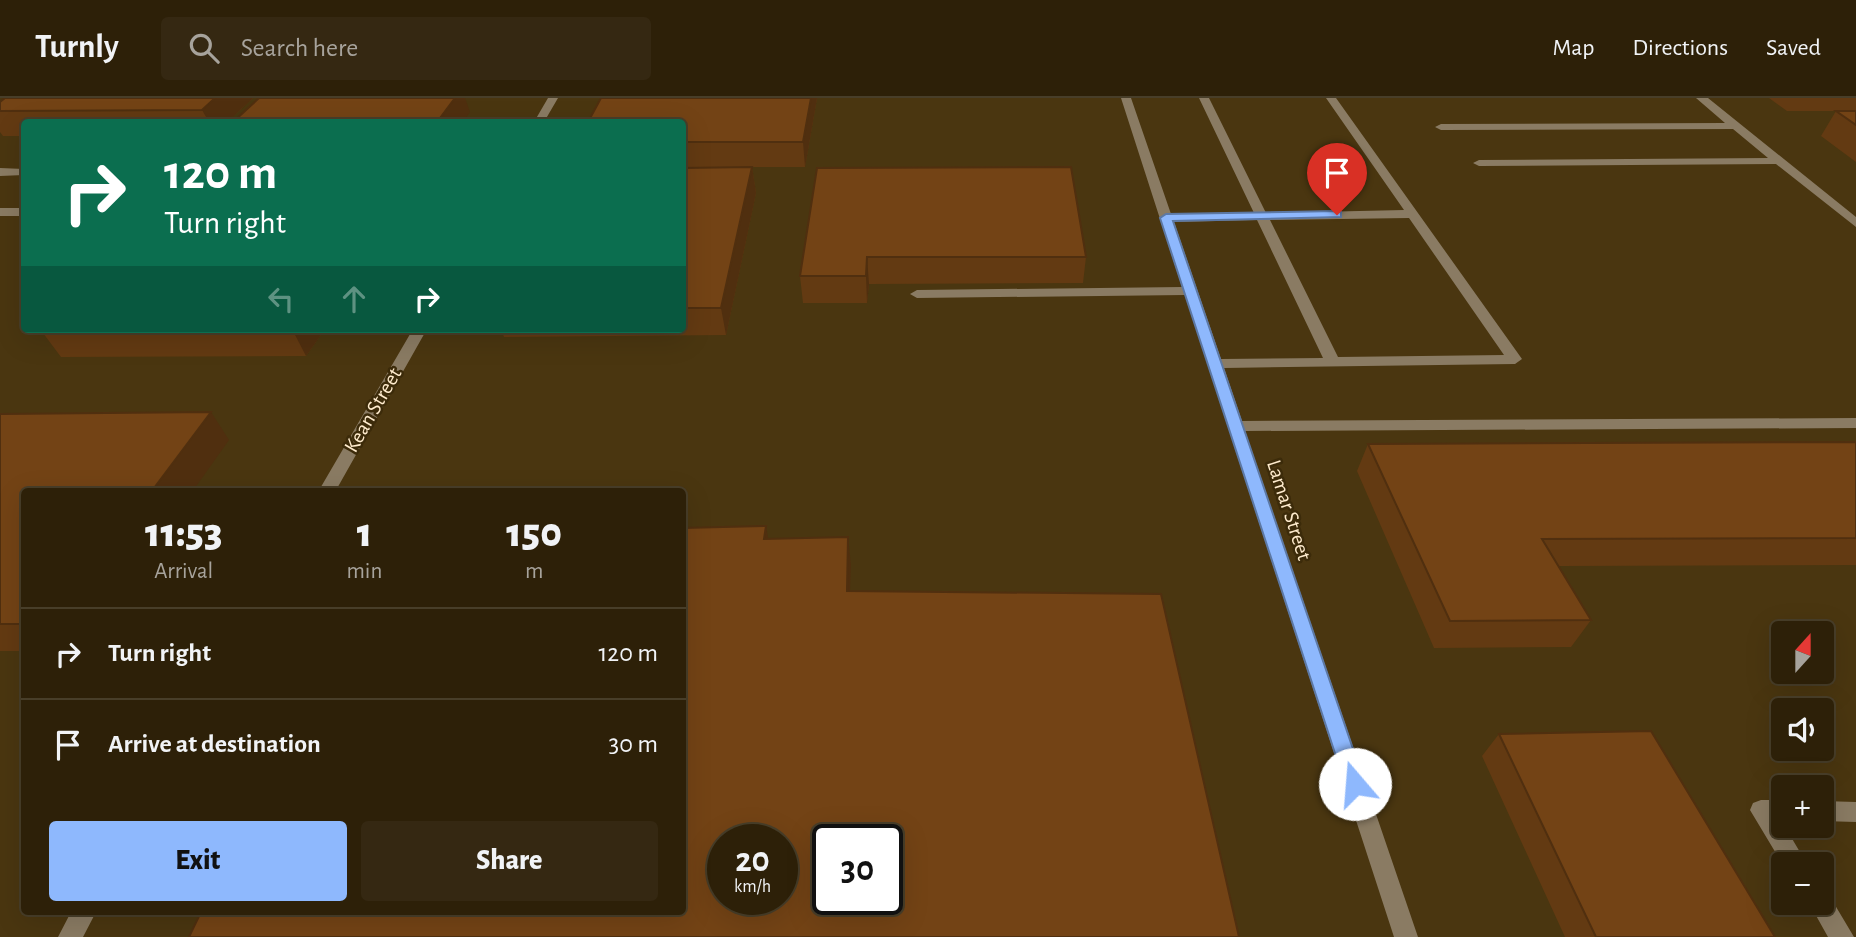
<!DOCTYPE html>
<html lang="en">
<head>
<meta charset="utf-8">
<style>
	:root { --surface:#2d2008; --page:#352812; --text:#f1f3f6; --muted:#a7a39c; --line:#483e29; --accent:#8eb8fd }
	body { margin:0; font-family:"Alegreya Sans",sans-serif; background:var(--page); color:var(--text); height:100vh; display:flex; flex-direction:column; font-size:26px; white-space:nowrap }
	* { box-sizing:border-box; margin:0 }
	p { font-size:23px; color:var(--muted) }
	.icon { flex:none; width:38px; height:38px; fill:none; stroke:currentColor; stroke-width:2; stroke-linecap:round; stroke-linejoin:round }
	.map { position:relative; flex:1; overflow:hidden }
	.sheet { position:absolute; left:21px; top:390px; width:665px; height:427px; display:flex; flex-direction:column; background:var(--surface); border-radius:7px; box-shadow:0 7px 28px #0002,0 0 0 2px var(--line) }
	.sheet>* { flex:none }
	.banner { position:absolute; left:21px; top:21px; width:665px; height:214px; border-radius:7px; box-shadow:0 7px 28px #0002,0 0 0 2px var(--line); background:#0b6e4f; color:#fff; overflow:hidden }
	.needle { width:46px; rotate:21deg }
	.controls { position:absolute; left:1771px; top:523px; display:grid; gap:14px }
	.controls a { display:grid; place-items:center; width:63px; height:63px; border-radius:7px; background:var(--surface); box-shadow:0 7px 28px #0002,0 0 0 2px var(--line); font-size:35px }
	.speed { position:absolute; left:707px; top:726px; display:flex; gap:14px; font-size:35px; font-weight:700; text-align:center }
	.speed>* { display:grid; place-content:center; width:91px; height:91px; border-radius:50%; background:var(--surface); box-shadow:0 7px 28px #0002,0 0 0 2px var(--line); line-height:1 }
	.speed small { font-size:18px; font-weight:400 }
	.speed .limit { border:4px solid #111; border-radius:10px; background:#fff; color:#111 }
	.pin { position:absolute; display:grid; place-items:center; width:60px; height:60px; color:#fff; margin:-72px -30px; border-radius:50% 50% 50% 0; rotate:-45deg; box-shadow:0 0 7px #0007 }
	.pin .icon { rotate:45deg }
	.me { position:absolute; width:77px; margin:-38px; rotate:342deg; stroke-linejoin:round; filter:drop-shadow(0 0 5px #0008) }
	.turn { display:flex; align-items:center; gap:24px; height:147px; padding:0 28px; font-size:32px }
	.turn .icon { width:91px; height:91px; stroke-width:2.5 }
	.turn b { display:block; font-size:49px; line-height:60px }
	.lanes { display:flex; align-items:center; height:66px; padding:0 28px; background:#0003; justify-content:center; gap:35px; direction:ltr }
	.lanes .off { opacity:.35 }
	.eta { display:flex; justify-content:space-evenly; align-items:center; height:119px; text-align:center }
	.eta b { font-size:42px; font-weight:800; line-height:49px }
	.cta { display:flex; gap:14px; margin-top:auto; padding:14px 28px }
	.cta a { flex:1; height:80px; border-radius:7px; background:var(--accent); color:#111; font-size:28px; font-weight:800; line-height:80px; text-align:center }
	.cta a+a { background:var(--page); color:var(--text) }
	ul { padding:0; list-style:none }
	li { display:flex; align-items:center; gap:21px; height:91px; padding:0 28px; border-top:2px solid var(--line) }
	li div { flex:1 }
	li b { display:block; font-size:26px }
	li em { font-style:normal }
	header { display:flex; align-items:center; gap:42px; box-sizing:border-box; height:98px; padding:0 35px; background:var(--surface); border-bottom:2px solid var(--line) }
	header strong { font-size:33px }
	nav { display:flex; gap:38px; margin-inline-start:auto; font-size:24px }
	.search { width:490px; height:63px; background:var(--page); display:flex; align-items:center; gap:18px; box-sizing:border-box; padding:0 24px; border-radius:7px; color:var(--muted); font-size:26px }
	.map>svg:first-child { display:block }
	.built { fill:#4a3610; fill-rule:evenodd }
	.lines { fill:none; stroke-linecap:round; stroke-linejoin:round }
	.minor { fill:#8a7b63; fill-rule:evenodd }
	.wall { fill:#633a12 }
	.shaded-wall { fill:#502f0f }
	.building { fill:#734315; stroke:#502f0f; stroke-width:2; fill-rule:evenodd }
	.route { fill:#8eb8fd; stroke:#5c78a4; stroke-width:2 }
	.labels { text-anchor:middle; dominant-baseline:central; stroke-width:5; stroke-linejoin:round; paint-order:stroke }
	.street-label { font-size:21px; fill:#ffecce; stroke:#3c2b0a }
</style>
</head>
<body>
<header>
<strong>Turnly</strong>
<div class="search"><svg class="icon" aria-label="search" viewBox="0 0 24 24"><circle cx="10" cy="10" r="6"/><path d="M15 15l6 6"/></svg>Search here</div>
<nav><a>Map</a><a>Directions</a><a>Saved</a></nav>
</header>
<div class="map">
<svg width="1856" height="839" viewBox="0 0 1856 839">
	<rect width="100%" height="100%" fill="#3c2b0a"/>
	<path class="built" d="M0 0H1856V839H0ZM24 24H682V231H24ZM24 394H682V814H24ZM1783 536H1822V574H1783ZM1783 612H1822V651H1783ZM1783 690H1822V728H1783ZM723 742H782V802H723ZM828 742H887V802H828ZM1783 766H1822V805H1783Z"/>
	<g class="lines">
		<path class="minor" d="M548 0H558L544 24H534Z
			M1121 0H1131L1171 116 1254 115 1199 0H1209L1266 115 1404 112 1326 0H1336L1522 261 1515 266 1224 270 1242 323 1856 320V330L1245 333 1418 839H1394L1185 197 917 200 910 196 917 192 1182 189ZM1409 120 1504 257 1338 259 1270 122ZM1257 122 1323 260 1221 261 1174 124Z
			M1696 0H1708L1856 119V129L1776 66 1479 68 1473 65 1479 62 1768 60 1733 31 1441 32 1435 29 1441 26 1725 25Z
			M0 70 24 71V77L0 78Z
			M0 110H24V118H0Z
			M413 231H427L335 394H318Z
			M1761 702H1783V722H1781L1807 766 1783 767 1750 712 1753 705Z
			M1822 703 1856 704V724L1822 723Z
			M1822 794 1829 797 1854 839H1828L1809 805H1822Z
			M71 814H96L83 839H58Z"/>
	</g>
	<path class="wall" d="M5 0H253L227 24H24V38H3L0 34V4Z
		M817 0 805 69H682V24Z
		M1769 0H1856V13H1787Z
		M1836 13H1856V64L1821 38Z
		M752 69 756 95 726 237 504 239 501 231H682V70Z
		M1071 69 1086 159 1083 185 869 186 867 205H803L800 178Z
		M40 231H325L306 258 61 259Z
		M0 316 229 342 24 394V553H0Z
		M1856 344V467L1559 468 1591 522 1571 549 1434 550 1357 373 1368 346Z
		M1499 636 1775 839H1565L1482 658Z"/>
	<path class="shaded-wall" d="M215 0H253L227 24H209L202 12Z
		M451 0H465L470 14 463 24H437Z
		M811 0H817L805 69 803 44Z
		M752 69 756 95 726 237 721 210Z
		M867 159 869 186 867 205 866 178Z
		M292 231H325L306 258Z
		M211 314 229 342 192 394H151Z
		M766 428 771 456 764 441Z
		M848 439 851 467 849 521 847 493Z"/>
	<path class="building" d="M5 0H215L202 12 0 13V4Z
		M259 0H455L437 24H233Z
		M601 0H811L803 44H682V24H588Z
		M1836 13H1856V27Z
		M752 69 721 210H682V70Z
		M1071 69 1086 159H867L866 178H800L817 70Z
		M211 314 151 394H24V526H0V316Z
		M1856 344V440L1542 441 1591 522 1450 523 1368 346Z
		M766 428 764 441 848 439 847 493 1161 496 1239 839H189L201 814H682V430ZM723 742H782V802H723ZM828 742H887V802H828Z
		M1651 633 1775 839H1596L1499 636Z"/>
	<path class="route" d="M1337 113 1341 114V119L1173 123 1365 686 1362 692 1355 695 1348 692 1345 686 1160 120 1166 116Z"/>
	<g class="labels">
		<g class="street-label">
			<text transform="translate(373 312) rotate(-60)">Kean Street</text>
			<text transform="translate(1289 412) rotate(72)">Lamar Street</text>
		</g>
	</g>
</svg>
<div class="controls">
<a><svg class="needle" viewBox="-14 -14 28 28"><path d="M0-13l5 13h-10z" fill="#e53935"/><path d="M0 13l5-13h-10z" fill="#a7a39c"/></svg></a>
<a><svg class="icon" aria-label="sound" viewBox="0 0 24 24"><path d="M4 9h4l5-4v14l-5-4H4zM17 9q2 3 0 6"/></svg></a>
<a>+</a>
<a>−</a>
</div>
<div class="speed"><div>20<small>km/h</small></div><div class="limit">30</div></div>
<div class="pin" style="left:1337px;top:117px;background:#d93025"><svg class="icon" aria-label="arrive" viewBox="0 0 24 24"><path d="M6 21V4h12l-3 4 3 4H6"/></svg></div>
<svg class="me" style="left:1355px;top:686px" viewBox="-20 -20 40 40"><circle r="19" fill="#fff"/><path d="M0-13L10 11 0 6-10 11z" fill="#8eb8fd"/></svg>
<div class="banner">
<div class="turn"><svg class="icon" aria-label="right" viewBox="0 0 24 24"><path d="M7 20v-9h11M14 6l5 5-5 5"/></svg><div><b>120 m</b>Turn right</div></div>
<div class="lanes"><svg class="icon off" aria-label="left" viewBox="0 0 24 24"><path d="M17 20v-9H6M10 6l-5 5 5 5"/></svg><svg class="icon off" aria-label="ahead" viewBox="0 0 24 24"><path d="M12 20V5M6 11l6-6 6 6"/></svg><svg class="icon" aria-label="right" viewBox="0 0 24 24"><path d="M7 20v-9h11M14 6l5 5-5 5"/></svg></div>
</div>
<section class="sheet">
<div class="eta">
<div><b>11:53</b><p>Arrival</p></div>
<div><b>1</b><p>min</p></div>
<div><b>150</b><p>m</p></div>
</div>
<ul>
<li><svg class="icon" aria-label="right" viewBox="0 0 24 24"><path d="M7 20v-9h11M14 6l5 5-5 5"/></svg><div><b>Turn right</b></div><em>120 m</em></li>
<li><svg class="icon" aria-label="arrive" viewBox="0 0 24 24"><path d="M6 21V4h12l-3 4 3 4H6"/></svg><div><b>Arrive at destination</b></div><em>30 m</em></li>
</ul>
<div class="cta"><a>Exit</a><a>Share</a></div>
</section>
</div>
</body>
</html>
